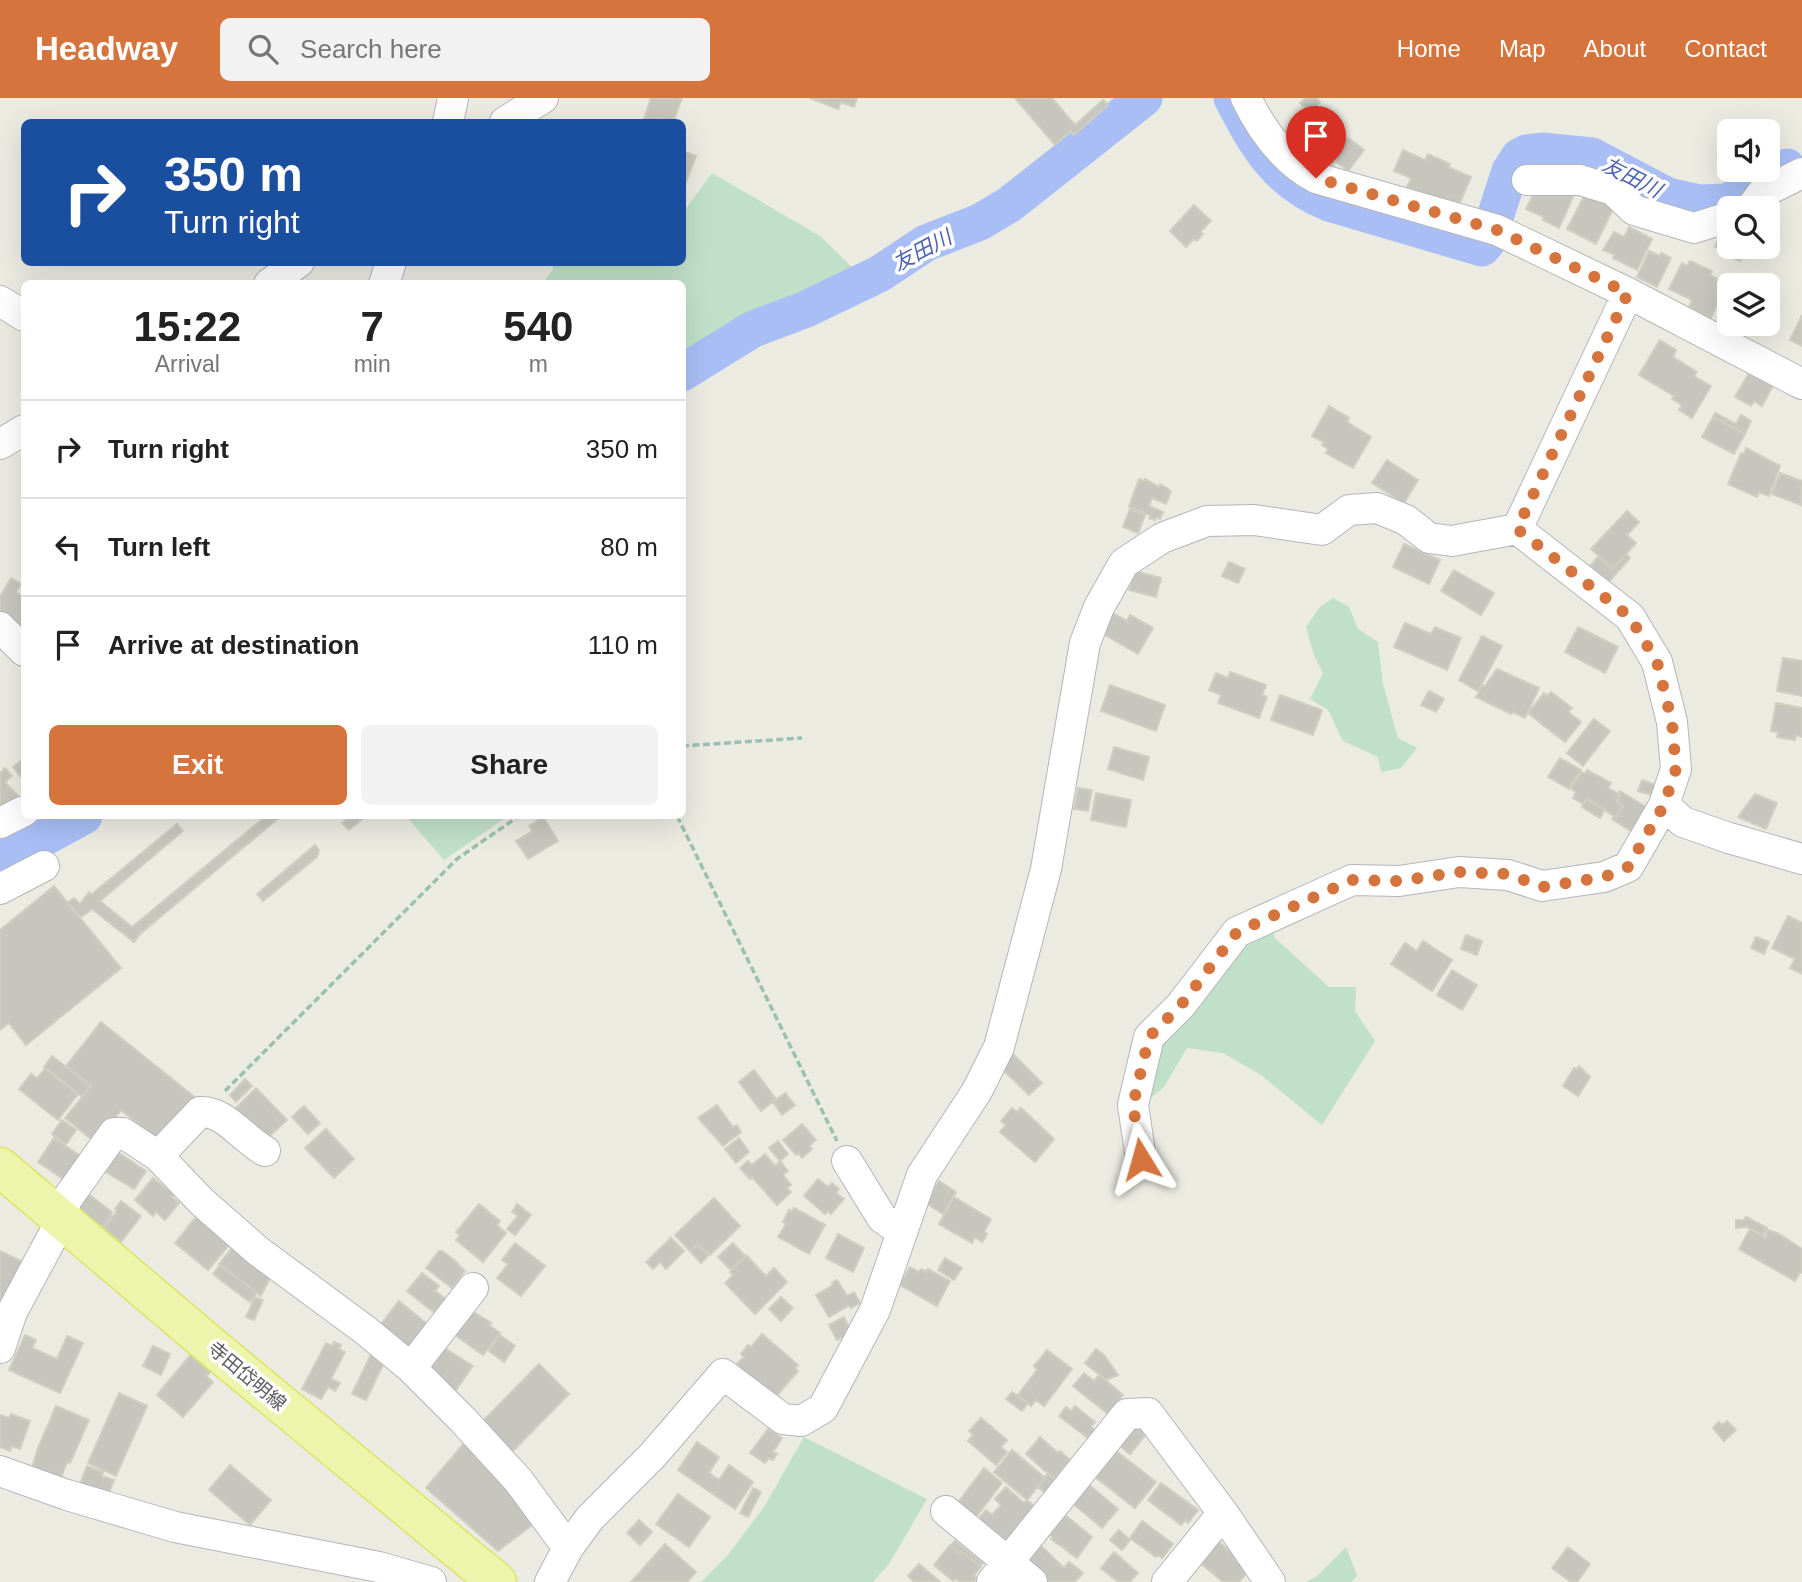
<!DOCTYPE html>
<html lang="en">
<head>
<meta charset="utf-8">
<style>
	:root { --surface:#fff; --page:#f2f2f2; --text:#222; --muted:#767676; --line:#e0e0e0; --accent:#d5743d }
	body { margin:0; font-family:Helvetica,"Noto Sans JP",sans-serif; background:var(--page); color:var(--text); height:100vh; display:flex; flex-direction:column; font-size:26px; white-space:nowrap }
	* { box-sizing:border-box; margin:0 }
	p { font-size:23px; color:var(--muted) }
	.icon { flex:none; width:38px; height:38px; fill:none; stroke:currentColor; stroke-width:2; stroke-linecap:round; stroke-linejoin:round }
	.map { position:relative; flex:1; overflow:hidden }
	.sheet { position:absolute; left:21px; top:182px; width:665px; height:539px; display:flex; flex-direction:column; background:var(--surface); border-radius:10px; box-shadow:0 7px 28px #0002 }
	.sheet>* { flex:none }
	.top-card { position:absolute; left:21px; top:21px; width:665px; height:147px; border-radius:10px; box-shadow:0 7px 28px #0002; background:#1a4fa0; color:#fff; overflow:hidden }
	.fabs { position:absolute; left:1717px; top:21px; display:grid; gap:14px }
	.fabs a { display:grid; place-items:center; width:63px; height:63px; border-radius:10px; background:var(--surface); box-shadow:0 7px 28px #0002; font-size:35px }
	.pin { position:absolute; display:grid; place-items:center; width:60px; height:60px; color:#fff; margin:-72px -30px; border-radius:50% 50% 50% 0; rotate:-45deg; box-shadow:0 0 7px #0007 }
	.pin .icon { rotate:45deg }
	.me { position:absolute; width:77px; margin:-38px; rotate:352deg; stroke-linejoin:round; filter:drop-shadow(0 0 5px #0008) }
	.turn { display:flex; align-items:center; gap:24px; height:147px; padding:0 28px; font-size:32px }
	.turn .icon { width:91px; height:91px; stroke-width:2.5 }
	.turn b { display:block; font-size:49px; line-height:60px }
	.eta { display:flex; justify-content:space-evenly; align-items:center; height:119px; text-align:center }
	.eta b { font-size:42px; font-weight:700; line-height:49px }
	.primary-button { display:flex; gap:14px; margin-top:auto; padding:14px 28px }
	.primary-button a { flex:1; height:80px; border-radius:10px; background:var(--accent); color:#fff; font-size:28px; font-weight:700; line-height:80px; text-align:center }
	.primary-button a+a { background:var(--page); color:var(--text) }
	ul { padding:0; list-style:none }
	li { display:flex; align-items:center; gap:21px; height:98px; padding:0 28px; border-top:2px solid var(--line) }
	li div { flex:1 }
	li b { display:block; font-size:26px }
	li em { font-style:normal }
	header { display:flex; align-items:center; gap:42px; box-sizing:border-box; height:98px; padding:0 35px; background:var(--accent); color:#fff }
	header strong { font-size:33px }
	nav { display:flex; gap:38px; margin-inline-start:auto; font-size:24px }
	.search { width:490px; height:63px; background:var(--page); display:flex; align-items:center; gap:18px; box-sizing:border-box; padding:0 24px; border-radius:10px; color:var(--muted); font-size:26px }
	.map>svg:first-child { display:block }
	.green { fill:#c0e0c9 }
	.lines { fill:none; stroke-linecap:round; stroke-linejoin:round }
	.river { stroke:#a8bef5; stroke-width:37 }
	.building { fill:#c7c6be; stroke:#cfcfc1; stroke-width:2 }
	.minor-casing { stroke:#b4b5bb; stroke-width:32 }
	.major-casing { stroke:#e1e165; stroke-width:41 }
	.path { stroke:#9ac0b0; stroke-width:3.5; stroke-dasharray:7 3.5; stroke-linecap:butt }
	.minor { stroke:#fff; stroke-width:30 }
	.major { stroke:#edf5ac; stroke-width:38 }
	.route { stroke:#d5743d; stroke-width:12; stroke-dasharray:0 21.6 }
	.labels { text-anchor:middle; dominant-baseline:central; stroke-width:7; stroke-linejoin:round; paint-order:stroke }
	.street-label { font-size:19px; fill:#5a5b61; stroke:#fff }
	.water-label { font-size:21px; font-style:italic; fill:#4e63b5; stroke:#fff }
</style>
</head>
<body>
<header>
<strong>Headway</strong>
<div class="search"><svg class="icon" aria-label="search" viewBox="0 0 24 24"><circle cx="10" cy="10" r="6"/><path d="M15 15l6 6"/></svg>Search here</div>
<nav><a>Home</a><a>Map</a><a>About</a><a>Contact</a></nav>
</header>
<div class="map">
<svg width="1802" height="1484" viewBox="0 0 1802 1484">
	<rect width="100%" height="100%" fill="#ebebe2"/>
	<path class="green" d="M712 75 820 138 855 172 775 210 683 266 682 186 543 185 553 171 551 165 682 164 683 115Z
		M1333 500 1349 509 1358 531 1378 544 1383 586 1398 640 1417 650 1401 670 1381 674 1378 659 1343 643 1328 612 1310 601 1323 575 1314 557 1306 529 1320 509Z
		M406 718H508L444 762Z
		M1271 829 1275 840 1329 889H1356L1355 913 1375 943 1322 1027 1261 977 1223 955 1187 950 1164 989 1143 1007 1151 1061H1144L1137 1006 1153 941 1184 911 1240 836Z
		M804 1339 927 1401 889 1466 873 1484H701L727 1458 764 1409Z
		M1346 1449 1357 1478 1351 1484H1306L1317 1478Z"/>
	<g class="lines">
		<path class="river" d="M1232 0C1257 48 1276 83 1329 105L1482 150 1487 144 1510 73 1519 59 1526 55 1542 53 1592 58 1668 98 1700 105 1727 104 1787 69
			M682 275 753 231 804 212 879 176 926 145 980 124 1010 106 1144 0
			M0 759 47 738 84 718"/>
	</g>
	<path class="building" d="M651 0H682L673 24H643Z
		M810 0H857L854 9 841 4 838 11Z
		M1015 0H1052L1075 27 1103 2 1108 7 1074 37 1071 33 1055 47Z
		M1306 0H1316L1320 4 1310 14 1300 5Z
		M1321 27 1345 44 1348 40 1364 52 1348 73 1335 63 1332 67 1306 49Z
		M1403 52 1425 62 1428 56 1450 66 1448 69 1471 79 1459 107 1433 100 1407 89 1411 80 1394 73Z
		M682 53 696 58 682 95Z
		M1536 91 1550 98 1552 94 1561 98 1564 92 1574 97 1559 130 1543 122 1544 119 1526 111Z
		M1588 91 1616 105 1596 146 1567 131Z
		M1194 107 1211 123 1200 134 1203 136 1197 143 1194 141 1186 149 1170 133Z
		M1629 129 1652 141 1637 172 1613 160 1615 157 1603 152 1614 134 1624 139Z
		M1721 132 1729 135V149H1746L1740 163 1721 155 1723 152 1715 149Z
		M1649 153 1660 158 1661 155 1671 160 1657 189 1637 179Z
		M1690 163 1712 173 1710 177 1727 186 1711 220 1689 209 1692 202 1669 191 1682 165 1687 168Z
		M1802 217V248L1790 242Z
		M1660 242 1676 252 1673 259 1697 274 1694 278 1711 288 1692 320 1679 312 1682 307 1672 301 1674 298 1639 277Z
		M1749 275 1773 288 1762 308 1754 303 1751 308 1735 299Z
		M1329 308 1349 320 1347 324 1371 339 1353 370 1326 355 1328 351 1322 347 1324 344 1312 338Z
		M1715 315 1736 326 1741 317 1751 323 1745 336 1713 319Z
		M1713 319 1745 336 1734 356 1702 339Z
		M1746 350 1780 368 1769 398 1759 394 1757 399 1728 386 1741 355 1744 356Z
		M1387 362 1418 382 1404 405 1372 385Z
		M1780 375 1802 383 1801 407 1772 396Z
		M1139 381 1144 383 1145 381 1159 389 1160 386 1171 393 1166 406 1152 400 1149 408 1163 414 1160 421 1157 419 1155 422 1149 420 1150 417 1129 409Z
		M1130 411 1145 417 1138 435 1123 429Z
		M1627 413 1639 424 1627 437 1636 445 1613 471 1591 451Z
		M1404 446 1440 462 1429 486 1393 469Z
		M1626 456 1630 460 1606 487 1604 480 1590 468 1599 458 1613 471Z
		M1229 464 1245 471 1238 485 1222 478Z
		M1454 472 1494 495 1481 517 1441 493Z
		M1134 473 1161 480 1156 499 1129 492Z
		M11 480 21 486 16 494 24 499V527L22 532 0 519V499Z
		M1111 514 1127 523 1130 517 1153 530 1138 556 1100 534Z
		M1405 525 1431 536 1435 529 1461 540 1447 572 1394 549Z
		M1578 529 1618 549 1605 575 1565 554Z
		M1482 538 1502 548 1478 593 1459 582Z
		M1783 560 1802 563V598L1777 593Z
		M1497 571 1539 590 1525 620 1513 614 1511 616 1476 599 1483 587 1485 588Z
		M1230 574 1266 587 1262 597 1267 599 1259 620 1218 605 1221 597 1209 592 1216 575 1228 580Z
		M1110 587 1165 607 1156 633 1101 613Z
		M1429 593 1444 601 1436 614 1421 607Z
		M1551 594 1572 610 1568 614 1581 624 1565 644 1528 615 1544 595 1547 598Z
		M1280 597 1322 612 1313 637 1271 622Z
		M1776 605 1802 610V639L1796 637 1795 642 1777 639 1778 634 1771 633Z
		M1594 621 1610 633 1583 668 1567 655Z
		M1114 649 1149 659 1143 682 1108 671Z
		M24 660V683L13 669Z
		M1560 660 1581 672 1569 691 1548 679Z
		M5 670 12 678 5 684 19 699 0 718V675Z
		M1587 672 1611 685 1608 690 1620 697 1617 704 1623 707 1616 719 1586 701 1583 706 1573 700 1576 694 1571 691 1581 674 1585 676Z
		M1642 682 1656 687 1652 697 1638 693Z
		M1078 690 1092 692 1088 713 1074 711Z
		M1620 693 1646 709 1631 733 1612 721 1614 718 1616 719 1623 707 1617 704Z
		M1096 695 1131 702 1126 729 1091 722Z
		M1755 696 1777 705 1766 731 1738 719Z
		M1586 701 1605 711 1600 720 1582 709Z
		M266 718H281L140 836 134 844 92 811 80 820 67 805 74 800 80 806 89 794 92 796 177 726 183 733 100 803 132 829Z
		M351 718H366L349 732 342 725Z
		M543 719 558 743 528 761 516 743 532 733 529 728Z
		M315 747 319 752 317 759 263 803 257 796Z
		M54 788 121 870 26 947 9 925 0 932V832Z
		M1788 818 1802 825V876L1790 870 1795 861 1772 850Z
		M1466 837 1482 843 1477 857 1461 851Z
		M1756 839 1769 844 1764 856 1751 850Z
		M1423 843 1452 862 1432 893 1391 866 1405 845 1417 853Z
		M1452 872 1477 887 1462 912 1437 897Z
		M101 924 197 1001 162 1046 121 1012 95 1044 65 1020 91 988 66 968Z
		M1011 954 1042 985 1029 997 1003 972Z
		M52 958 91 988 82 999 44 969Z
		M1579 968 1590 979 1578 998 1563 988 1574 970 1577 971Z
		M45 971 78 996 58 1022 19 991 31 976 37 980Z
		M754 972 776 1001 761 1013 739 984Z
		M245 981 252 988 236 1004 230 997Z
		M256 990 287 1022 262 1045 232 1014Z
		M785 995 795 1007 782 1017 773 1004Z
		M717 1007 733 1029 737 1027 741 1034 723 1048 698 1020Z
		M304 1008 320 1025 308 1036 292 1019Z
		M1012 1010 1017 1014 1021 1010 1054 1041 1035 1064 1000 1034 1006 1027 1001 1023Z
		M62 1022 76 1032 66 1046 52 1036Z
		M802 1026 816 1042 809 1048 812 1051 802 1060 798 1055 796 1057 783 1042Z
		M326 1031 354 1061 334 1080 305 1050Z
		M54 1040 85 1061 69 1085 38 1064Z
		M739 1040 749 1054 736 1065 725 1051Z
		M778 1043 788 1056 780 1063 769 1050Z
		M116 1053 146 1073 134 1091 104 1073Z
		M765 1056 775 1068 780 1063 788 1073 783 1077 791 1087 787 1090 791 1094 777 1107 752 1079 750 1081 740 1070 748 1063 752 1067Z
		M153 1080 174 1097 172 1099 179 1105 165 1122 156 1114 153 1118 135 1102Z
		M818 1081 828 1089 832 1085 839 1091 836 1095 844 1101 831 1116 827 1113 825 1116 804 1098Z
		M939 1083 956 1094 943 1116 926 1105Z
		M87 1095 112 1114 110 1116 112 1118 104 1128 102 1127 101 1129 76 1109Z
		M954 1099 991 1121 984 1134 987 1136 982 1144 975 1139 972 1145 939 1126Z
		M714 1100 740 1128 710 1157 697 1147 690 1153 675 1137Z
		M121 1103 141 1118 121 1144 104 1130 117 1113 115 1111Z
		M479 1106 500 1123 497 1127 506 1135 483 1164 456 1142 460 1137 456 1134Z
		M517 1106 531 1117 515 1137 507 1131 518 1118 512 1114Z
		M794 1110 825 1127 809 1156 778 1139 786 1126 783 1124 789 1112 792 1113Z
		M196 1119 229 1147 208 1172 175 1145Z
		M1746 1119 1767 1130 1763 1137 1748 1129 1736 1130V1122H1744Z
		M1750 1131 1765 1139 1768 1132 1779 1136 1802 1151V1175L1800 1174 1795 1183 1739 1151Z
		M838 1136 864 1150 853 1174 826 1160Z
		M671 1140 684 1153 666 1171 660 1164 653 1171 646 1164Z
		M237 1144 274 1172 261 1198 219 1166Z
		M515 1145 545 1168 521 1198 497 1180 508 1166 502 1162Z
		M733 1145 745 1158 731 1172 718 1159Z
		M697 1147 710 1156 701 1165 690 1153Z
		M0 1153 27 1166 0 1218Z
		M439 1153H442L458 1165 457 1166 465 1173 452 1190 426 1170Z
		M746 1157 766 1178 774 1170 787 1184 755 1216 725 1185 733 1177 730 1174Z
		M945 1160 962 1170 954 1182 938 1172Z
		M220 1167 257 1195 250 1204 213 1176Z
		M910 1169 919 1174 921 1171 927 1174 928 1171 950 1183 937 1208 900 1187Z
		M422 1175 439 1188 435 1193 446 1201 435 1215 407 1193Z
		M837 1182 847 1198 854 1194 860 1205 851 1210 850 1207 829 1219 816 1197 833 1187 832 1185Z
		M255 1199 263 1202 254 1222 246 1219Z
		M781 1199 793 1210 781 1223 769 1211Z
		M399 1203 431 1229 404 1256 378 1230Z
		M472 1213 491 1225 489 1227 500 1235 483 1257 454 1236Z
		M844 1219 851 1234 837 1242 829 1227Z
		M762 1236 798 1267 795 1270 798 1273 775 1300 736 1267 744 1259 741 1256 748 1247 751 1249Z
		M25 1237 36 1242 32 1250 57 1261 67 1238 83 1245 60 1295 9 1272Z
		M500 1237 515 1248 504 1264 489 1253Z
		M334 1244 341 1247 339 1251 345 1254 331 1281 340 1285 335 1293 328 1289 321 1301 302 1291 326 1245 332 1248Z
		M153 1248 170 1256 161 1277 143 1268Z
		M441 1248 473 1268 453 1296 422 1271Z
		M1096 1251 1104 1257 1118 1277 1106 1282 1085 1265Z
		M373 1252 387 1259 366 1302 352 1296Z
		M1047 1252 1072 1271 1044 1308 1036 1302 1031 1308 1018 1297 1037 1272 1034 1268Z
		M193 1254 213 1271 206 1278 213 1284 183 1319 157 1297Z
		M539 1266 569 1296 506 1360 476 1330Z
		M1084 1275 1094 1283 1099 1277 1123 1297 1108 1316 1073 1288Z
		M1012 1294 1028 1305 1022 1313 1006 1301Z
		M119 1295 147 1308 116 1378 88 1365Z
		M56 1308 89 1322 70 1365 67 1364 59 1385 30 1376 38 1350Z
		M1075 1308 1095 1324 1091 1328 1094 1332 1088 1340 1059 1318 1066 1309 1071 1313Z
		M11 1316 30 1323 20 1351 12 1348 10 1353 0 1349V1317L9 1320Z
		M981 1320 1007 1342 1001 1349 1007 1354 996 1367 968 1343 973 1337 969 1333Z
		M1727 1323 1736 1332 1724 1343 1713 1330 1719 1324 1722 1327Z
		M1144 1324V1339L1130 1356 1115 1344Z
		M768 1331 782 1340 773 1354 777 1356 773 1362 769 1360 765 1365 750 1355Z
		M1040 1339 1058 1355 1060 1353 1070 1362 1054 1381 1026 1356Z
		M465 1344 540 1421 498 1453 426 1390Z
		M697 1344 719 1359 709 1375 719 1382 729 1367 753 1384 735 1411 678 1372Z
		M1012 1352 1045 1380 1027 1402 994 1374Z
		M1116 1353 1156 1384 1135 1410 1095 1379Z
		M230 1367 271 1402 250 1427 209 1392Z
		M87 1368 103 1374 102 1378 114 1382 107 1399 79 1389Z
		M984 1370 1002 1385 973 1423 957 1406Z
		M1048 1375 1059 1385 1049 1398 1038 1389Z
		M1161 1385 1198 1412 1188 1425 1186 1422 1181 1427 1148 1402Z
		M1088 1386 1118 1411 1102 1430 1072 1405Z
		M1006 1389 1024 1405 1027 1402 1034 1408 1002 1447 974 1426 986 1412 992 1417 1001 1407 995 1401Z
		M753 1390 761 1394 748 1419 740 1415Z
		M678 1396 710 1419 689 1449 656 1426Z
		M1065 1417 1092 1439 1077 1460 1051 1441 1053 1439 1047 1433Z
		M639 1422 652 1434 640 1447 627 1435Z
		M1142 1423 1173 1446 1162 1460 1158 1457 1156 1459 1130 1440Z
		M1119 1432 1130 1442 1122 1452 1110 1442Z
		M1216 1441 1236 1459 1234 1461 1248 1473 1239 1484H1223L1198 1463Z
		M955 1443 983 1465 980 1468 961 1453 959 1455 951 1448Z
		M665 1446 696 1474 687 1484H631Z
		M1039 1446 1064 1470 1069 1464 1083 1475 1075 1484H1046L1026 1462Z
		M950 1447 959 1455 961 1453 981 1469 974 1477 977 1480 974 1484H959L956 1481 953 1483 934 1467Z
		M1568 1449 1590 1466 1577 1484H1571L1552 1470Z
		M1114 1454 1138 1475 1130 1484H1118L1101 1470Z
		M919 1466 938 1482 940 1484H914L908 1478Z"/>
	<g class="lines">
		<defs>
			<path id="minor" d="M1246 0C1262 33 1284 63 1316 80L1497 132 1628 195 1802 286
				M448 24 453 0
				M505 24 543 0
				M1527 82H1580L1613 92 1634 112 1694 130 1729 119
				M1751 110 1762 95 1802 75
				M269 186 299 164
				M384 186 391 164
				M0 203 24 218
				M0 346 24 332
				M1517 431 1628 195
				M0 529 24 553
				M0 725 24 713
				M0 791 44 768
				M158 1058 200 1014C224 1012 244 1042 265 1053
				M1141 1061 1133 1007 1149 939 1181 907 1237 834 1352 782 1399 783 1459 774 1508 777 1542 788 1604 779 1628 769 1664 707
				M847 1063 882 1120 892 1127 904 1129
				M0 1250 12 1214 55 1134 67 1101 114 1035H123L158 1058 202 1104 258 1153 365 1232 411 1270 463 1322 518 1382 568 1450
				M411 1270 473 1190
				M0 1373 67 1397 175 1429 379 1469 431 1484
				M946 1413 1032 1484
				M550 1484 568 1450 590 1420 653 1357 723 1276 783 1321 801 1323 823 1310 875 1212 922 1077 977 993 999 949 1046 771 1085 545 1099 509 1124 465 1162 440 1207 423 1254 422 1322 432 1349 412 1377 410 1406 422 1429 440 1452 443 1517 431 1630 519 1657 564 1672 624 1676 671 1664 707 1683 724 1729 740 1802 761
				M992 1484 1127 1316 1148 1315 1223 1415 1270 1484
				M1167 1484 1223 1415"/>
			<path id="major" d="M0 1069 217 1253 497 1484"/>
		</defs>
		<use href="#minor" class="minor-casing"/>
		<use href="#major" class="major-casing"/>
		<path class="path" d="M682 648 802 640
			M677 718 837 1043
			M225 993 457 761 519 718"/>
		<use href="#minor" class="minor"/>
		<use href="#major" class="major"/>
	</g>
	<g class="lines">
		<path class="route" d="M1141 1061 1133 1007 1149 939 1181 907 1237 834 1352 782 1399 783 1459 774 1508 776 1542 789 1604 779 1628 769 1664 707 1676 671 1672 624 1657 564 1630 519 1517 431 1628 195 1497 132 1316 80"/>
	</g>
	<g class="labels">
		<g class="street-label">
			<text transform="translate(247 1278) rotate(40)">寺田岱明線</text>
		</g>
		<g class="water-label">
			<text transform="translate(1632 79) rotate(27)">友田川</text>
			<text transform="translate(922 152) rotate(-28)">友田川</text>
		</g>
	</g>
</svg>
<div class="fabs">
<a><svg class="icon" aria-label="sound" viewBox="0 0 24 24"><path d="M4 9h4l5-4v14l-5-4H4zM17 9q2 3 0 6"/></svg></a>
<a><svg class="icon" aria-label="search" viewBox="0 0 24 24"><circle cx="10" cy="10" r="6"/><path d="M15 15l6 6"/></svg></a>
<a><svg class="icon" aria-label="layers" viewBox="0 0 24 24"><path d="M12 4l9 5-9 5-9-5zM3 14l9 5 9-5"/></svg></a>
</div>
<div class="pin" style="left:1316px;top:80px;background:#d93025"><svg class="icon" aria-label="arrive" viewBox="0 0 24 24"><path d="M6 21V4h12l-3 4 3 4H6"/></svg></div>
<svg class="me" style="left:1141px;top:1061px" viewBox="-20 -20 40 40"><path d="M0-17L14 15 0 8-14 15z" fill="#d5743d" stroke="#fff" stroke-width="4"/></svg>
<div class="top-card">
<div class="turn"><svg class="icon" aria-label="right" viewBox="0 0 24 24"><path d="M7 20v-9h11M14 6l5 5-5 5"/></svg><div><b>350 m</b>Turn right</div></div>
</div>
<section class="sheet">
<div class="eta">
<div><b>15:22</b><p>Arrival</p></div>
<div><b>7</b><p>min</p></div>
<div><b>540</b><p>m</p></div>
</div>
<ul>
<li><svg class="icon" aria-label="right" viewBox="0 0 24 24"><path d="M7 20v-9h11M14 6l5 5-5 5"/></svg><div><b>Turn right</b></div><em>350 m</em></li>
<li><svg class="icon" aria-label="left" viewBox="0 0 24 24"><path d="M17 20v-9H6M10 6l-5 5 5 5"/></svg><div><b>Turn left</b></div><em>80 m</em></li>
<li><svg class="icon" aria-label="arrive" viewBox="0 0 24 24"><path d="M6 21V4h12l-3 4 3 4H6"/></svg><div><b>Arrive at destination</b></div><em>110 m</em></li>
</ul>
<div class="primary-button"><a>Exit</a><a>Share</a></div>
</section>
</div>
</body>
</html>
